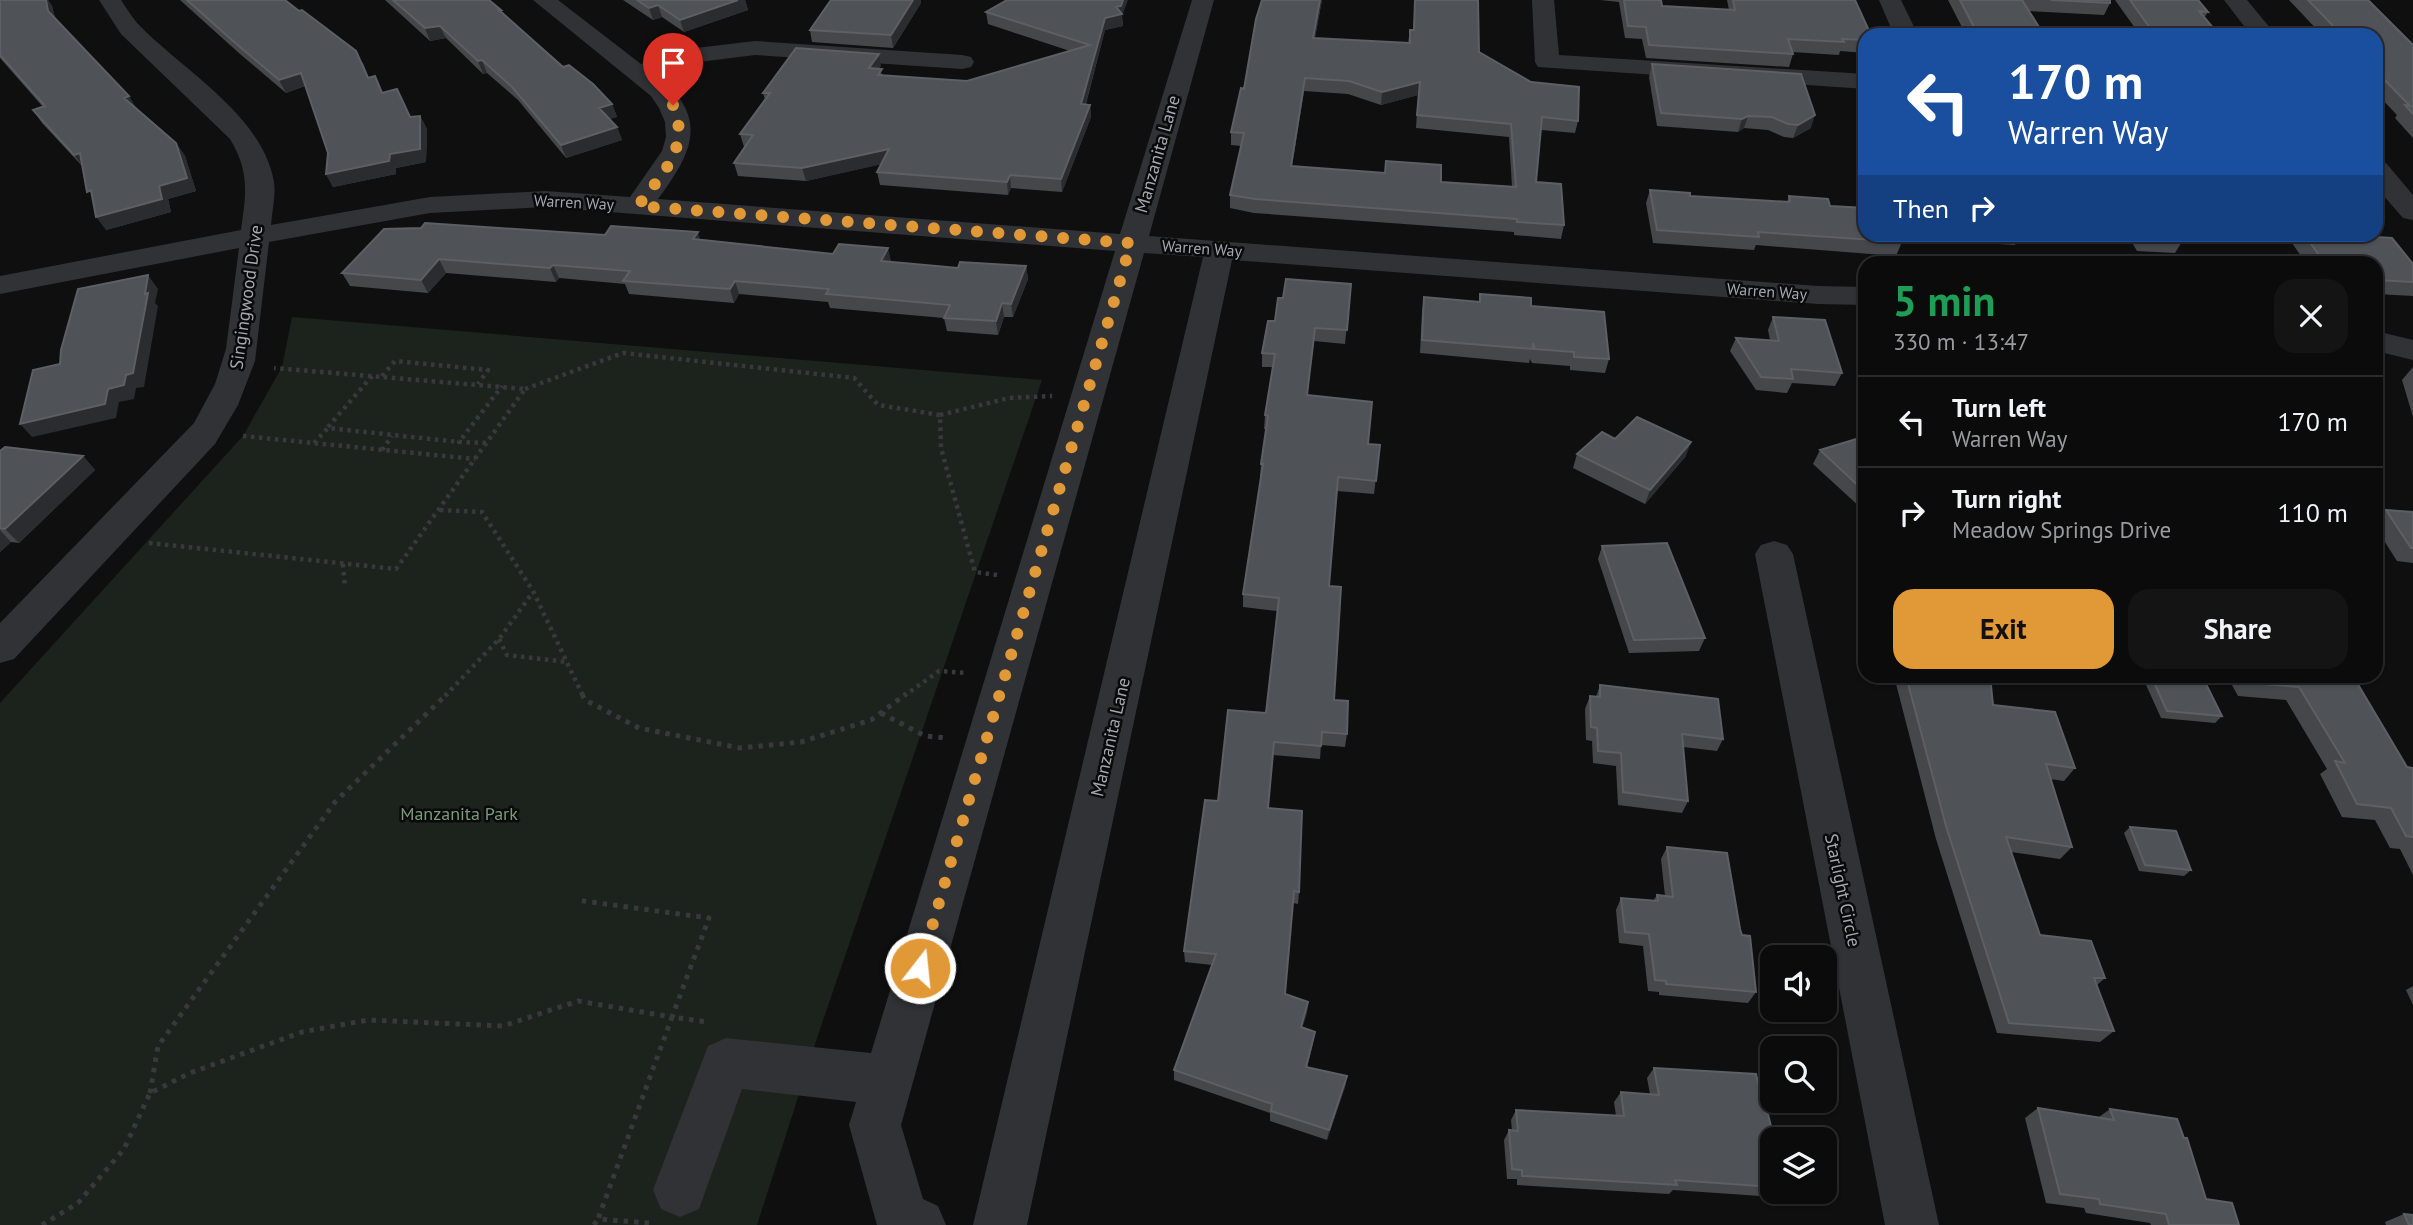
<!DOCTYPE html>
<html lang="en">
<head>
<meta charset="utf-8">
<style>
	:root { --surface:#0b0b0c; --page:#141415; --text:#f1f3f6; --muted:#9a9b9d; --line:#2b2b2d; --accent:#e19837 }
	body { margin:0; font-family:"PT Sans",sans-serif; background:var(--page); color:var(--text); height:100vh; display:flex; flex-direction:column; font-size:26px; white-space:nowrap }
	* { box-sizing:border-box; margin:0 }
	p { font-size:23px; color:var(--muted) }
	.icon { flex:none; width:38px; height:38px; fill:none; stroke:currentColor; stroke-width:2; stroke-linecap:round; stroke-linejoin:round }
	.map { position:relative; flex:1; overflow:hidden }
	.side { position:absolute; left:1858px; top:256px; width:525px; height:427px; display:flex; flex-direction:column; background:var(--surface); border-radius:21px; box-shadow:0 2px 5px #0004,0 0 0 2px var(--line) }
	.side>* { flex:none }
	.hud { position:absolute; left:1858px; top:28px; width:525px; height:214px; border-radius:21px; box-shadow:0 2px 5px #0004,0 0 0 2px var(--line); background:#1a4fa0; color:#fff; overflow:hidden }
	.buttons { position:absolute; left:1760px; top:945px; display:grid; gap:14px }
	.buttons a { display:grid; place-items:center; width:77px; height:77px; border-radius:14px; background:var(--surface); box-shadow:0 2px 5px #0004,0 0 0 2px var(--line); font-size:35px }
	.pin { position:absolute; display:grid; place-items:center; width:60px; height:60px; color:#fff; margin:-72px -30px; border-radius:50% 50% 50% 0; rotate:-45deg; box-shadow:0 0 7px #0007 }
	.pin .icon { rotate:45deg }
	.me { position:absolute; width:77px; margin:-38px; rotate:16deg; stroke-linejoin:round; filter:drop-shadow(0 0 5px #0008) }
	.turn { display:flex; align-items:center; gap:24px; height:147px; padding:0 35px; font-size:32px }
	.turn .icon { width:91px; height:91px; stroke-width:2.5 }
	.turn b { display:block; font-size:49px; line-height:60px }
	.then { display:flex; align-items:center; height:66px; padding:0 35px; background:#0003; gap:14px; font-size:26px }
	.round { display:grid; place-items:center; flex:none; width:74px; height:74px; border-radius:21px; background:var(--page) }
	.headline { display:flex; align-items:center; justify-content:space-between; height:119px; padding:0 35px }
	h1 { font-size:42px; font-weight:800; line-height:52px; color:#1e9e55 }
	.primary-button { display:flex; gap:14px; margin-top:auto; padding:14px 35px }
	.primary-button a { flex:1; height:80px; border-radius:21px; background:var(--accent); color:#111; font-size:28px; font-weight:800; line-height:80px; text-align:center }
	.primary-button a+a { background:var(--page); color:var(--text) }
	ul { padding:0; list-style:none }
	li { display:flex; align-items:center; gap:21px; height:91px; padding:0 35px; border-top:2px solid var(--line) }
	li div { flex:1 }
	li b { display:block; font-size:26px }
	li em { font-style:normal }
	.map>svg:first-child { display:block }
	.green { fill:#1c231c }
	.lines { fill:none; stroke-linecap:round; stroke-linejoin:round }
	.path-far1 { stroke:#37393c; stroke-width:4.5; stroke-dasharray:3.5 4.5; stroke-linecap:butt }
	.path { stroke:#37393c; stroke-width:5; stroke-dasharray:4.5 6; stroke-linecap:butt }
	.minor { fill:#313235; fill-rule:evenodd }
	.wall { fill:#45474b; fill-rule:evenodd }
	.shaded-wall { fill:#2b2c2f }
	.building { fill:#4f5256; stroke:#5c5f64; stroke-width:2; fill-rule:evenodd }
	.route { stroke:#e19837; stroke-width:12; stroke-dasharray:0 21.6 }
	.labels { text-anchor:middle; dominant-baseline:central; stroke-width:5; stroke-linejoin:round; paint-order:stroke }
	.far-street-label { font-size:16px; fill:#a2a7b0; stroke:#0a0a0b }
	.street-label { font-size:18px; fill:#a2a7b0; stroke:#0a0a0b }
	.park-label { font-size:18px; fill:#7b9a7a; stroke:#0a0a0b }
</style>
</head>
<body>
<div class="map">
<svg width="2413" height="1225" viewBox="0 0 2413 1225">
	<rect width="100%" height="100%" fill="#0f0f10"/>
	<path class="green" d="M292 317 1042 380 818 1035 757 1225H0V703L243 436 282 367Z"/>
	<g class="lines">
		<path class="path-far1" d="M382 376 395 361 488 370 478 384
			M525 389 623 353 854 378 878 405 940 415 941 448 975 572 997 575
			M940 415 1009 398 1052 396
			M328 427 372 376
			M243 436 475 459
			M314 443 328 428 459 442
			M486 443 459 442 502 386
			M382 450 392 436
			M440 510 482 512 533 591 583 696
			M149 543 396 569 525 389 274 368
			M343 564 345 587
			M499 639 507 655 567 662
			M445 696 499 639 533 592
			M904 696 939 671 966 673"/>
		<path class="path" d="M582 694 585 700 639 728 740 748 801 742 871 720 906 694
			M881 713 925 736 948 738
			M150 1093 158 1046 335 802 447 694
			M649 1223 598 1219 672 1017 708 1022
			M42 1225 78 1203 124 1149 150 1093 190 1073 302 1032 368 1020 503 1026 578 1001 672 1017 709 918 576 900
			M594 1225 598 1219"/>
		<path class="minor" d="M99 0H121C127 9 133 19 140 26 184 71 263 116 274 182 276 195 272 211 271 225L430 197 545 191 630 197 662 151 666 137 665 122 659 108 651 96 533 0H558L641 64 696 48 755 41 962 55 971 57 974 62 971 67 962 69 755 55 699 62 656 75C710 117 693 152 658 199L1120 234 1192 0H1214L1149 236 1818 286 1866 287V305L1818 304 1232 260 1027 1225H973L1203 257 1144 253 901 1125 923 1199 938 1206 946 1225H877L849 1125 856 1102 742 1089 699 1209 680 1217 661 1209 653 1190 708 1046 726 1038 871 1053 1115 251 545 207 430 213 269 242 255 361 238 405 215 444 14 659 0 663V623L194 423 215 384 226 349 239 248 0 294V276L241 230C246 194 250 172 230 139L121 34Z
			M1532 0H1554L1559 55 1866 74V89L1538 67 1535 62Z
			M1879 0H1901L1918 35H1894Z
			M2224 0H2247L2276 35H2251Z
			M2376 161 2386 163 2413 195V220L2403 218 2376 187Z
			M2376 331 2413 340V360L2376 351Z
			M1774 541 1787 545 1793 554 1939 1225H1885L1755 554 1761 545Z"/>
	</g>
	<path class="wall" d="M0 0H48L52 6 55 18 137 109 176 143 185 156 196 191 168 199 171 212 106 230 93 200 83 167 42 123 33 110 43 107 0 58Z
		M180 0H285L363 63 369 78 383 93 410 117 420 116 427 129 426 162 396 168V174L333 187 326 174 328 153 305 86 286 93 240 54Z
		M385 0H489L502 13 563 67 612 104 617 117 609 119 617 127 622 140 566 158 518 100 487 73 483 74 446 38 430 41Z
		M623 0H745L748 10 684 32 662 17 653 20Z
		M1322 0 1315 38 1408 43 1410 30H1413L1415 0H1482H1478L1479 52 1578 121 1575 133 1541 130 1536 182 1564 225 1561 239 1514 235V232L1254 213 1230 208V195L1241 146 1231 145V132L1244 89ZM1304 91 1348 94 1381 105 1418 95 1416 128 1509 137 1512 187 1441 182 1292 166Z
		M1600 0H1661L1662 6 1729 10 1727 0H1855L1866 35V53L1840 51 1839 55 1792 52 1793 54 1789 67 1646 58 1642 39 1625 38 1619 2Z
		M1948 0H2110V3L2104 15 2029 11 2044 35H1966Z
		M2115 0H2198L2208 12 2204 18 2219 35H2140Z
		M2289 0H2368L2413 45V138L2395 118 2397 115 2376 93V35H2322Z
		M921 3 893 48 812 42 810 30Z
		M986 12 1122 16 1123 26 1105 30 1086 104 1090 105 1091 117 1062 192 1011 188 1008 195 880 185 877 172 881 164 806 181 738 176 734 163 745 147H744L740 134 765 100 763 93 881 66 879 69 883 76 967 81 1070 51 988 24Z
		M1652 64 1811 128 1793 138 1784 137 1768 130 1744 128 1738 132 1657 126 1649 77Z
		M1650 190 1690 196 1787 202 1789 196 1830 206 1902 242 1896 256 1756 245 1754 250 1653 243 1646 203Z
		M1962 234H2021L2015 245 1966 242Z
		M2127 234H2180L2183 240 2175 253 2137 251Z
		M2286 234H2375L2377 237 2413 264V296L2376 294V262H2305Z
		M605 235 700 240 891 262 958 268 1026 266 1028 279 1013 317H1004L998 335 947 331 944 318 830 308 828 302 739 294 734 303 629 294 625 284 559 278 556 282 446 273 428 293 350 286 342 273Z
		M1351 284 1345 344 1314 341 1307 395 1368 444 1380 445 1374 494 1337 491 1329 586 1334 700 1347 734 1345 747 1321 745 1320 759 1273 755 1268 808 1299 892 1298 904 1293 903 1285 994 1308 1002 1307 1013 1302 1028 1313 1043 1307 1068 1347 1076 1345 1087 1327 1140 1270 1121V1113L1174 1080V1070L1212 965 1185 962 1184 951 1218 801 1266 713 1277 611 1243 607V594L1261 478H1260L1261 464 1266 429H1264L1265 415 1273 367H1262V353L1283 298Z
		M1480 294 1531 306 1609 359 1605 373 1570 370V366L1532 363 1530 359 1529 363 1420 353 1422 311 1424 297 1479 302Z
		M1773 317 1842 373 1835 386 1792 383 1787 393 1756 390 1730 351 1736 338 1770 340 1768 330Z
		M2413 367V417L2402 380Z
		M1866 436V519L1858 512 1861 508 1813 464 1820 450Z
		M1615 439 1686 456 1645 504 1573 468 1577 454Z
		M0 451 83 456 95 470 19 543 11 542 0 552Z
		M2386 510 2413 512V563L2397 561 2376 528V520Z
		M1602 546 1705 638 1699 651 1629 653 1598 559Z
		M1894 676H1990L1993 705 2075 768 2064 781 2050 779 2072 847 2060 859 2011 852 2040 935 2105 978 2097 985 2114 1031 2100 1042 1997 1033 1936 839Z
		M2142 676H2202L2222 716 2215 723 2161 718Z
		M2227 676H2353L2407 767 2413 768V875L2400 849 2390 848 2375 820 2342 817 2320 774 2327 769 2286 700 2238 696Z
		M1600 685 1723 739 1717 751 1683 747 1688 801 1682 813 1618 805 1616 766 1593 763 1592 741 1586 740 1585 709 1590 696 1596 697Z
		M2130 827 2191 870 2184 876 2139 871 2124 833Z
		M1667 847 1740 929 1756 992 1748 1003 1659 995V992L1648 991 1643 946 1619 943 1616 910 1621 898 1653 901 1657 895 1665 896 1661 859Z
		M2413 986V1005L2406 990Z
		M1654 1068 1765 1113 1773 1139V1192H1780L1775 1197 1673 1190 1669 1194 1517 1185V1179H1507L1504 1140 1509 1130 1512 1131 1511 1120 1516 1110 1616 1116 1614 1102 1621 1092 1650 1094 1647 1078Z
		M2038 1108 2099 1117 2110 1109 2206 1199 2239 1225H2151L2150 1223 2086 1213 2084 1208 2046 1203 2025 1118Z
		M2404 1214 2413 1225H2386L2385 1222Z"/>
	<path class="shaded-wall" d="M46 0H48L52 6 57 24 48 11Z
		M738 0H745L748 10 684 32 680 20Z
		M913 0H921V3L893 48 891 35Z
		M1123 0H1128L1122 16 1123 26 1105 30 1082 117 1081 104 1105 18Z
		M1320 0H1322L1312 51 1313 38Z
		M658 5 662 17 653 20 649 8Z
		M440 26 446 38 430 41 425 28Z
		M879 54 881 66 872 81 869 68Z
		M482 60 487 73 483 74 478 61Z
		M301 73 307 85 286 93 279 80Z
		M1305 78 1304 91 1290 179 1291 166Z
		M1420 82 1418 95 1381 105 1382 92Z
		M129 96 137 109 124 98Z
		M612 104 617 117 604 121 599 108Z
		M1090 105 1091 117 1062 192 1061 179Z
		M1815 115 1811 128 1793 138 1798 125Z
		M420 116 427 129 426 162 396 168V174L333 187 326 174 390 154Z
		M1748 116 1744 128 1738 132 1742 119Z
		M617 127 622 140 566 158 561 145Z
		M176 143 185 156 196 191 168 199 171 212 106 230 96 217 159 186Z
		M889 149 892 162 806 181 802 168Z
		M80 153 84 168 74 155Z
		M1010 175 1011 188 1008 195 1007 182Z
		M698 232 702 246 693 239Z
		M888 248 891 261H881Z
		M439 259 446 273 428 293 421 280Z
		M553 265 559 278 556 282 550 268Z
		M1026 266 1028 279 1013 317 1011 304Z
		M148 275 158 289 155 303 158 306 144 387 136 388 134 399 119 402 116 418 32 437 20 424 108 389 126 375Z
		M735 281 739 294 734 303 730 289Z
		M1002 303 1004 317 998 335 996 321Z
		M1691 442 1686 456 1645 504 1650 490Z
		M83 456 95 470 19 543 5 529Z
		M0 530 11 542 0 552Z
		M1308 1002 1307 1013 1299 1038 1301 1027Z
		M1315 1032 1313 1043 1304 1078 1306 1067Z
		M1347 1076 1345 1087 1327 1140 1329 1130Z"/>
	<path class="building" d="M0 0H46L48 11 129 96 124 98 176 143 187 178 159 186 162 199 96 217 91 190 87 192 80 153 74 155 33 110 45 106 0 55Z
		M187 0H285L299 11 302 10 356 51 368 78 375 76 382 93 397 89 410 117 420 116V149L390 154 389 161 326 174 328 153 301 73 279 80 233 41Z
		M393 0H489L501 10H499L563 67 569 65 593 84 612 104 599 108 617 127 561 145 512 87 482 60 478 61 440 26 425 28Z
		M637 0H738L680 20 658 5 649 8Z
		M831 0H913L891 35 810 30Z
		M1007 0H1123L1121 6 1116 7 1122 14 1105 18 1081 104 1090 105 1061 179 1010 175 1007 182 877 172 889 149 802 168 734 163 753 135 740 134 770 93H763L796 48 879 54 869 68 882 69 878 75 967 81 1090 45 986 12Z
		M1262 0H1320L1313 38 1410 43V30H1414L1415 0H1478L1479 52 1531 82 1579 87 1578 121 1542 117 1536 182 1561 184 1564 225 1517 222V219L1255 199 1230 195 1244 133 1231 132 1241 88 1244 89 1256 19ZM1305 78 1349 81 1382 92 1420 82 1417 115 1511 124 1516 187 1441 182V165L1386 161 1385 173 1291 166Z
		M1624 0H1661L1662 6 1735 10 1733 0H1855L1871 35H1866V40L1842 39 1844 42 1788 39 1793 54 1649 45 1646 27 1628 26Z
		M1960 0H2022L2044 35H1978Z
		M2051 0H2110V3Z
		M2130 0H2198L2208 12 2199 11 2219 35H2155Z
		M2308 0H2368L2413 45V114L2405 105 2410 106 2376 71V35H2342Z
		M1652 64 1801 74 1815 115 1798 125 1788 124 1772 117 1748 116 1742 119 1661 113Z
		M1650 190 1690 193V196L1790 202 1789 196 1828 199 1830 206 1866 208V234H1899L1902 242 1758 232 1759 237 1657 230Z
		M425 223 605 235 611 226 698 232 693 239 833 254 839 244 888 248 881 261 958 268 960 262 1026 266 1011 304 1002 303 996 321 944 318 950 305 826 294 829 289 735 281 730 289 623 281 630 271 553 265 550 268 439 259 421 280 342 273 384 229 421 228Z
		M2143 234H2180L2183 240 2145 238Z
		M2304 234H2375L2377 237 2392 238 2413 264V282L2377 280 2376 262H2364L2360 257 2319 255Z
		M148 275 145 294 148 293 133 373 126 375 124 385 108 389 105 404 20 424 33 370 60 364 61 350 78 289Z
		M1286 279 1351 284 1347 330 1315 328 1307 395 1372 402 1368 444 1380 445 1376 481 1338 477 1329 586 1341 587 1334 700 1348 701 1347 734 1322 732 1321 746 1274 742 1268 808 1302 811 1299 892 1294 891 1285 994 1308 1002 1301 1027 1315 1032 1306 1067 1347 1076 1329 1130 1271 1111 1272 1104 1174 1070 1216 954 1184 951 1205 800 1218 801 1228 710 1266 713 1279 598 1243 594 1263 464H1261L1268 416 1265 415 1275 354 1262 353 1268 321H1275L1278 298H1283Z
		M1480 294 1531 298V306L1604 312 1609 359 1574 357V352L1535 349 1533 343V349L1422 340 1424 297 1480 302Z
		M1773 317 1825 320 1842 373 1791 369 1793 379 1761 377 1736 338 1779 341Z
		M1637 417 1691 442 1650 490 1577 454 1602 432 1615 439Z
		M1866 436V493L1820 450Z
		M5 447 83 456 5 529 0 528V451Z
		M2386 510 2413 512V548H2411Z
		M1667 543 1705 638 1634 640 1602 546Z
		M1906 676H1990L1993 705 2055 712 2075 768 2046 764 2072 847 2006 837 2040 935 2091 941 2105 978H2094L2114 1031 2009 1023 1946 826Z
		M2151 676H2202L2222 716 2167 711Z
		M2246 676H2353L2407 767 2413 768V837L2406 836 2391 808 2357 804 2335 761 2345 763 2299 687 2251 683Z
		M1600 685 1718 699 1723 739 1682 734 1688 801 1623 792 1621 753 1598 751 1597 728 1591 727 1590 696 1600 697Z
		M2130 827 2176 831 2191 870 2145 865Z
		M1667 847 1727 853 1740 929 1742 935 1750 936 1756 992 1666 984V981L1655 980 1649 934 1625 932 1621 898 1658 901 1657 895 1673 897Z
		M1654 1068 1756 1074 1765 1113 1768 1114 1774 1139H1773V1187L1675 1180 1677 1185 1522 1176V1170L1512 1169 1509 1130 1518 1131 1516 1110 1624 1116 1621 1092 1659 1095Z
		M2038 1108 2114 1120 2110 1109 2177 1119 2184 1138H2187L2206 1199 2232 1203 2239 1225H2169L2166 1214 2100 1204 2099 1199 2060 1194Z
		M2404 1214 2413 1215V1225H2409Z"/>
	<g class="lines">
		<path class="route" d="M673 105C691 148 663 172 638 206L1131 243 920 968"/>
	</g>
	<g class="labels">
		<g class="far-street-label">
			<text transform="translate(574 202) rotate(3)">Warren Way</text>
			<text transform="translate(1202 248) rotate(4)">Warren Way</text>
			<text transform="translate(1767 291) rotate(4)">Warren Way</text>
		</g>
		<g class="street-label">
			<text transform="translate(1157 154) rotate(-74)">Manzanita Lane</text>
			<text transform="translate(246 297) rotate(-82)">Singingwood Drive</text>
			<text transform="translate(1110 737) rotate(-77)">Manzanita Lane</text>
			<text transform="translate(1843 890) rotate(78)">Starlight Circle</text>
		</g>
		<g class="park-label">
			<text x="459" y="813">Manzanita Park</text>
		</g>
	</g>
</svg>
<div class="buttons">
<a><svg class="icon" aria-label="sound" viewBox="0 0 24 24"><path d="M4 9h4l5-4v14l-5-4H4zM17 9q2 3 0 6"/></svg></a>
<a><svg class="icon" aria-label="search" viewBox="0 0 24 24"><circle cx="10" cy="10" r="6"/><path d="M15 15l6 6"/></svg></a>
<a><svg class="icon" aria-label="layers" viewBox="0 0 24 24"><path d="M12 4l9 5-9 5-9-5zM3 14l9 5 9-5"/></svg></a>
</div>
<div class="pin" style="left:673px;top:105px;background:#d93025"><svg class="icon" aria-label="arrive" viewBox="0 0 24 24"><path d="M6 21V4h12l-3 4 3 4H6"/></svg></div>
<svg class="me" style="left:920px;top:968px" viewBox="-20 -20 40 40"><circle r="17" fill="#e19837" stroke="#fff" stroke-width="3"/><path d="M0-11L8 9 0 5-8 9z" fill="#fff"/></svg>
<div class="hud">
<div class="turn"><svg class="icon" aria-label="left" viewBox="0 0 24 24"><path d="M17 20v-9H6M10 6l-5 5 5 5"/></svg><div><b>170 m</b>Warren Way</div></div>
<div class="then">Then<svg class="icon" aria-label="right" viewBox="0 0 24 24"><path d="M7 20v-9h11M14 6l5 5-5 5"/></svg></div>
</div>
<section class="side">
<div class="headline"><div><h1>5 min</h1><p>330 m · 13:47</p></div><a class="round"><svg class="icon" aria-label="close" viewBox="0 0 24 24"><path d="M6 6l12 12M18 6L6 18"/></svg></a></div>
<ul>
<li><svg class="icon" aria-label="left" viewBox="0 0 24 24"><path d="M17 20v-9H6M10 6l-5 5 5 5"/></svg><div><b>Turn left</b><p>Warren Way</p></div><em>170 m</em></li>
<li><svg class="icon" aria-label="right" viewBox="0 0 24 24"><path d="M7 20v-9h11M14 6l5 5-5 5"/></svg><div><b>Turn right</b><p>Meadow Springs Drive</p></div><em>110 m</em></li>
</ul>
<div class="primary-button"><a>Exit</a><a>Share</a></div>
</section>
</div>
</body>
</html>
